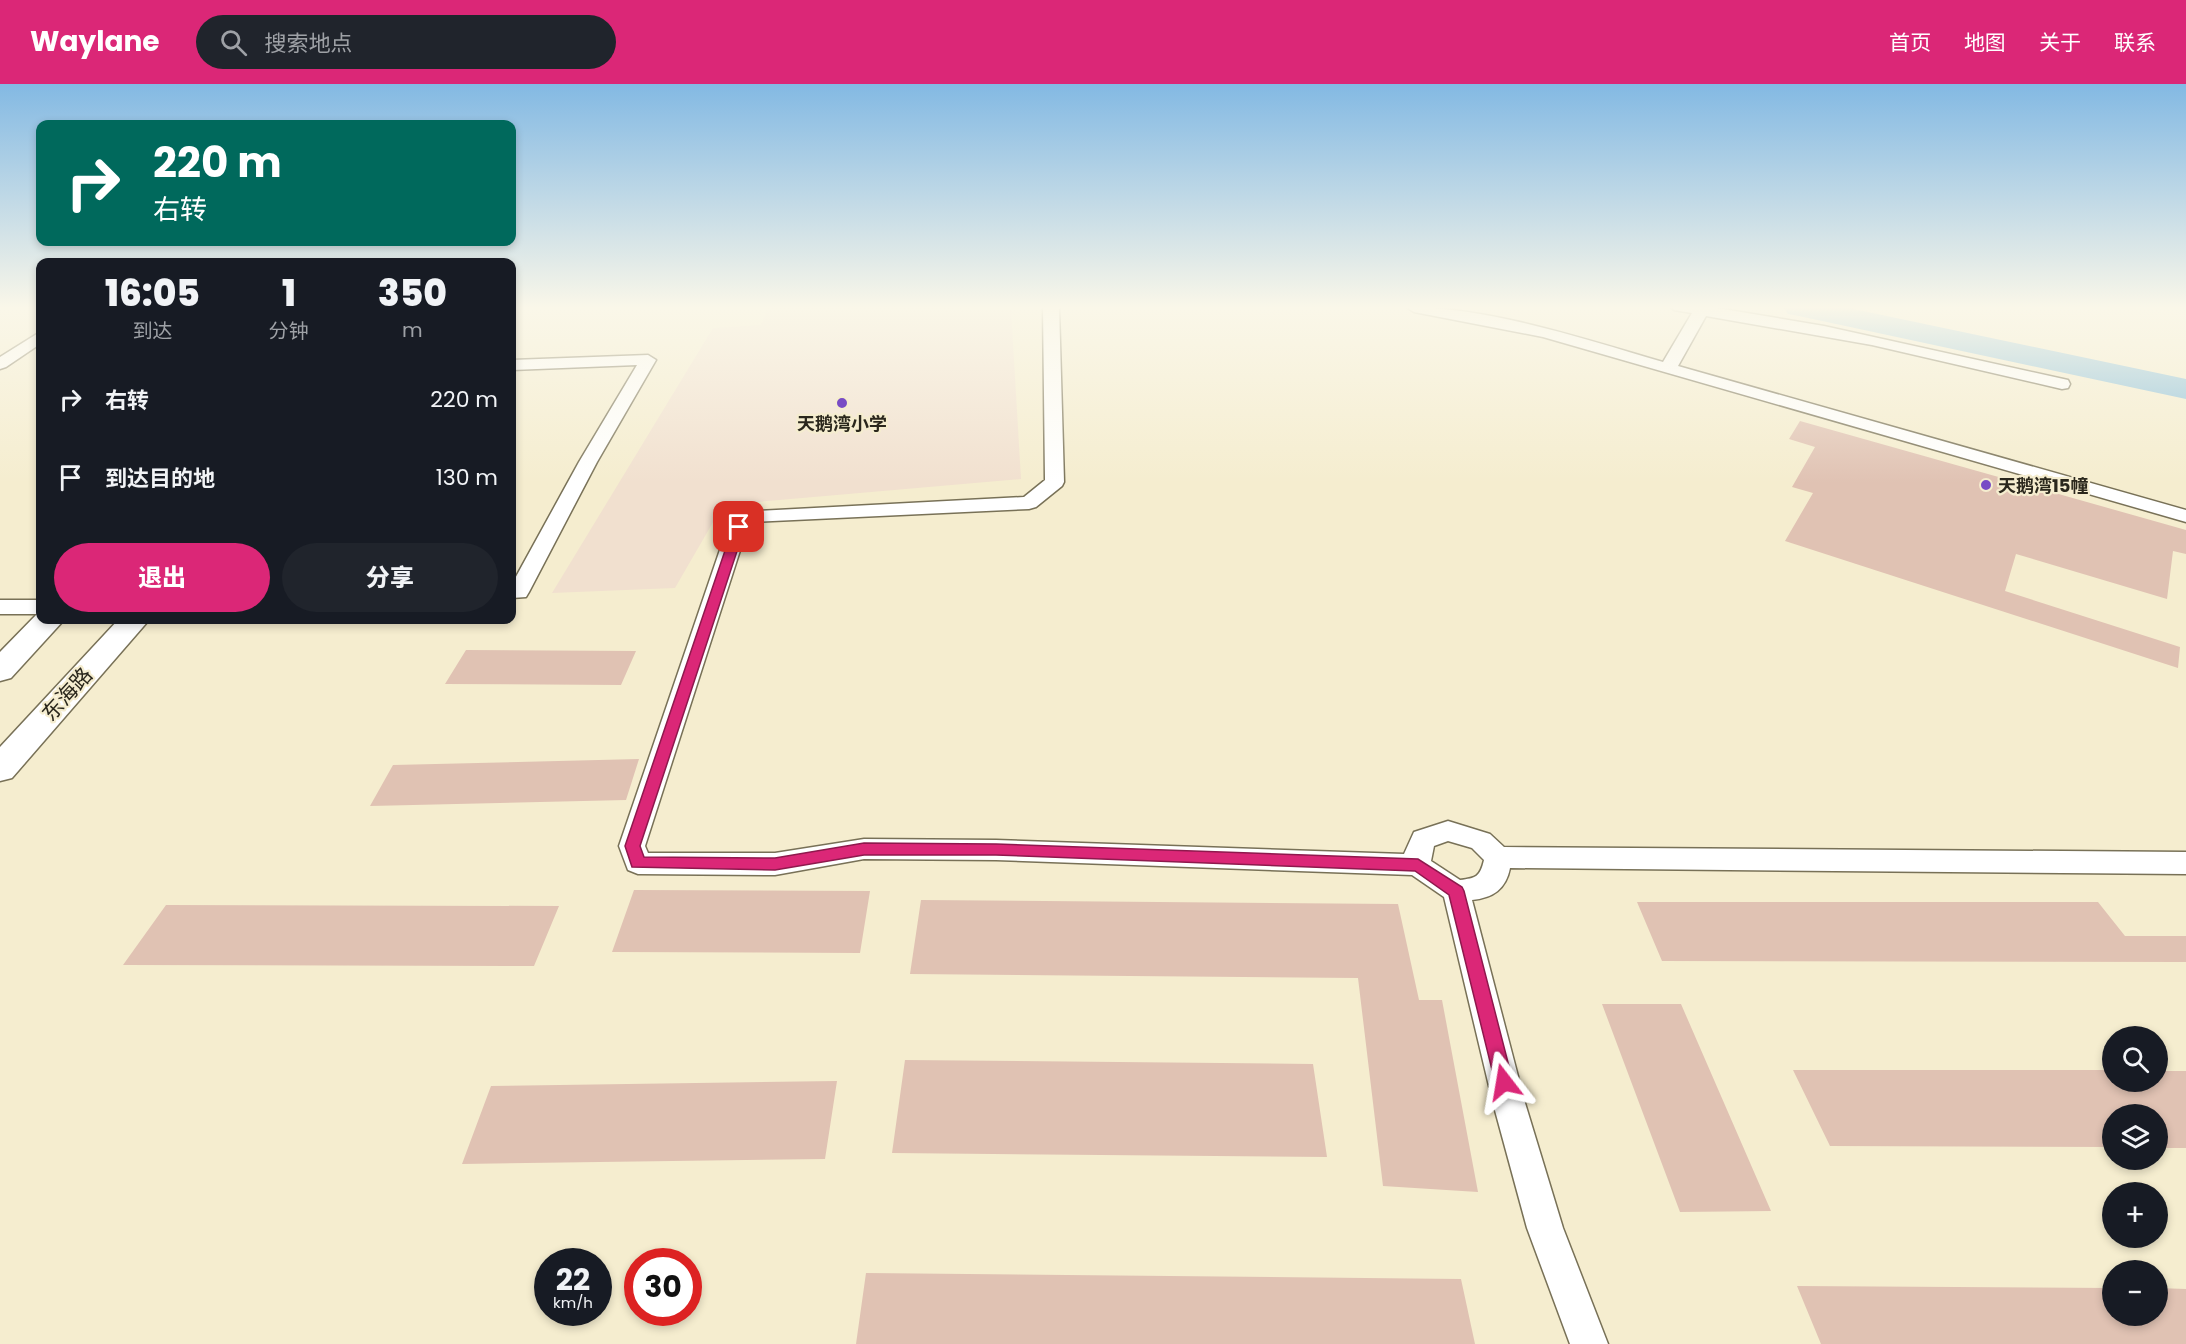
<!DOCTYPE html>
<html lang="zh">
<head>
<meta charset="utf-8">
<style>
	:root { --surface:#171b24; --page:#20242c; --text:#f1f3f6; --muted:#9ea1a6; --accent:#db2777 }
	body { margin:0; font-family:Poppins,"Noto Sans SC",sans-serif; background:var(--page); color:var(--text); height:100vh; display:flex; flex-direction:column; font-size:22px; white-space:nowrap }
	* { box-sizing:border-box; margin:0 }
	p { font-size:20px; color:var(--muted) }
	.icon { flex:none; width:33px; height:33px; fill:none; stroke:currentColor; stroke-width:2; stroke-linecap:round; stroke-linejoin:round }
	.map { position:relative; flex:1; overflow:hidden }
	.panel { position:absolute; left:36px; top:174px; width:480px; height:366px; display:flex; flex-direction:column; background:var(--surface); border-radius:12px; box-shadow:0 3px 9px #0003 }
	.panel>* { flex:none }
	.top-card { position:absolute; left:36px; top:36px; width:480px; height:126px; border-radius:12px; box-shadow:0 3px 9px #0003; background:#00695c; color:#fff; overflow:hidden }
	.buttons { position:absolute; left:2102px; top:942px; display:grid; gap:12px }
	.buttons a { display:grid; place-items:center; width:66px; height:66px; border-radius:50%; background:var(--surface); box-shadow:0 3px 9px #0003; font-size:30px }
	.speed { position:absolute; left:534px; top:1164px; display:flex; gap:12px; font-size:30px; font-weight:700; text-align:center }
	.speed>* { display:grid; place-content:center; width:78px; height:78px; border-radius:50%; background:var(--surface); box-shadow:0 3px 9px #0003; line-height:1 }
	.speed small { font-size:15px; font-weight:400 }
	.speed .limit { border:9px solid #d22; background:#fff; color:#111 }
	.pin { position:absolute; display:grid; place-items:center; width:51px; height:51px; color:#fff; margin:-26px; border-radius:12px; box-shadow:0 3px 9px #0006 }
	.me { position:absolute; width:66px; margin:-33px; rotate:346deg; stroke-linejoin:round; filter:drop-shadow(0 0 4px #0008) }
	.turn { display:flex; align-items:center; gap:21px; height:126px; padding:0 18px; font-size:27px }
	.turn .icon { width:78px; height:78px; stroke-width:2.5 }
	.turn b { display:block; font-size:42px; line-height:51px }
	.eta { display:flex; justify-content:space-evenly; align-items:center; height:102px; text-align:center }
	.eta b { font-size:36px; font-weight:800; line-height:42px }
	.button { display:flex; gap:12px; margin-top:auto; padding:12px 18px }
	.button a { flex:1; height:69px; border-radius:36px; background:var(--accent); color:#fff; font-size:24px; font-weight:800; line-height:69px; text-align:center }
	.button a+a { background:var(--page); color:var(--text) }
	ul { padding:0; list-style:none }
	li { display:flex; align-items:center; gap:18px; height:78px; padding:0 18px }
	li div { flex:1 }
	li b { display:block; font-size:22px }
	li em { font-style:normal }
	header { display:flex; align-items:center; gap:36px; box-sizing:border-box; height:84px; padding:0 30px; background:var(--accent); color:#fff }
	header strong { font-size:28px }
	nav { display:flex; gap:33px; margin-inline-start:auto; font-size:21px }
	.search { width:420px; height:54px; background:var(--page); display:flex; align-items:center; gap:15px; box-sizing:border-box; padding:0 21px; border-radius:33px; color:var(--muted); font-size:22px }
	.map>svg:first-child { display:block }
	.education { fill:#f1e0cf }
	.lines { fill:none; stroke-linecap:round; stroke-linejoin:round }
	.river { fill:#8bc0db; fill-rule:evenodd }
	.building { fill:#e0c2b3 }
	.street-casing { stroke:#787157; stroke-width:3 }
	.primary-casing { stroke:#787157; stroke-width:3 }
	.street { fill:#fff; fill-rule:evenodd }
	.primary { fill:#fff; fill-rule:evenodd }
	.route { fill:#db2777; stroke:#8e194d; stroke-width:1.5 }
	.poi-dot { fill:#784cc5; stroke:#f5edcf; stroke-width:2 }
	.labels { text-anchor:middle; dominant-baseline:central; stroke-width:4.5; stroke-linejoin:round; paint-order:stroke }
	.far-poi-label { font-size:18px; font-weight:bold; fill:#2a271c; stroke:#f5edcf }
	.street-label { font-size:21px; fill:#2a271c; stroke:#f5edcf }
</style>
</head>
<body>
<header>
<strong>Waylane</strong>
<div class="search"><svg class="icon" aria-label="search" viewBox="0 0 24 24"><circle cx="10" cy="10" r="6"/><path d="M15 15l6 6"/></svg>搜索地点</div>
<nav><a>首页</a><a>地图</a><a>关于</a><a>联系</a></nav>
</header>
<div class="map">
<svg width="2186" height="1260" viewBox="0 0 2186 1260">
	<rect width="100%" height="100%" fill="#f5edcf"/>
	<path class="education" d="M768 223 1011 225 1021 395 723 421 675 504 552 509 713 244 761 241Z"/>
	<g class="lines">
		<path class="river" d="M1783 223H1844L2186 295V315L1799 232 1788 230Z"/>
	</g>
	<path class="building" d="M1800 337 2186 446V470L2173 467 2167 515 2016 470 2005 507 2180 563 2178 584 1785 457 1813 409 1792 403 1815 363 1789 355Z
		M466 566 636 567 621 601 445 600Z
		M639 675 626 716 370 722 393 681Z
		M634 806 870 807 860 869 612 868Z
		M921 816 1398 820 1419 916H1442L1478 1108 1383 1102 1358 894 910 890Z
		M1637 818H2098L2125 852H2186V878L1662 877Z
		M166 821 559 822 534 882 123 881Z
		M1602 920H1681L1771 1127 1680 1128Z
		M905 976 1313 980 1327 1073 892 1069Z
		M1793 986H2112V998H2157V987H2186V1064H2157V1030H2112V1063L1830 1062Z
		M837 997 825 1075 462 1080 491 1002Z
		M866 1189 1461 1195 1475 1260H856Z
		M1797 1202 2112 1204V1232H2157V1204L2186 1205V1260H1821Z"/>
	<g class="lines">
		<defs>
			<path id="street" d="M1043 223H1059L1064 398 1062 402 1036 423 1029 425 752 438 744 454 645 762 648 769H775L864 755 996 756 1404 770 1414 748 1448 737 1490 750 1504 763 2186 768V790L1510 784C1506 805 1493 814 1472 816L1525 1019 1563 1144 1608 1260H1570L1527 1144 1493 1019 1444 813 1412 791 996 776 864 775 775 791 638 790 628 786 619 762 724 454 738 428 1024 413 1045 396ZM1448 757 1472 764 1484 776C1480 793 1476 794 1460 796L1431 777 1434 762Z
				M1406 223C1489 223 1584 255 1663 278L1692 229 1674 226 1671 223H1711L1824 242 2068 296 2070 300 2068 304 2062 305 1872 261 1706 232 1678 282 2186 426V438L1543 253 1414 228Z
				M40 248V260L6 283 0 285V273Z
				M648 271 656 276 597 378 529 508 526 513 512 514V500L579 378 637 281 512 286V276Z
				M0 516H40V530H0Z"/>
			<path id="primary" d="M38 529H40V536H64L11 594 0 597V568Z
				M118 536H149L12 694 0 697V663Z"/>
		</defs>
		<use href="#street" class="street-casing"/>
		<use href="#primary" class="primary-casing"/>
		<use href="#street" class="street"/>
		<use href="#primary" class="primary"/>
	</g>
	<linearGradient id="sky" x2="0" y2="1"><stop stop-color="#83b9e3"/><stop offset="0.56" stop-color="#faf7e9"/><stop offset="1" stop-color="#faf7e9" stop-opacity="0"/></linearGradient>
	<rect width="2186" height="399" fill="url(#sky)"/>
	<path class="route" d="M739 440 745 443 640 762 644 773 775 774 864 759 996 760 1418 775 1462 803 1464 807 1513 998 1510 1004 1504 1006 1497 1004 1495 998 1449 811 1415 787 996 771H864L775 786 632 783 625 762 733 443Z"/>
	<g class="poi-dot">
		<circle cx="842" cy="319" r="6"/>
		<circle cx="1986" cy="401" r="6"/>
	</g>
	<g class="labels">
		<g class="far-poi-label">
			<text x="842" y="339">天鹅湾小学</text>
			<text x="1998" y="401" text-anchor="start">天鹅湾15幢</text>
		</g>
		<g class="street-label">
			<text transform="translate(67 610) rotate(-48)">东海路</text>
		</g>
	</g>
</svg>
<div class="buttons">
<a><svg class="icon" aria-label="search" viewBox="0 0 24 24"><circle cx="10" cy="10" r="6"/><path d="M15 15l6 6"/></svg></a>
<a><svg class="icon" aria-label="layers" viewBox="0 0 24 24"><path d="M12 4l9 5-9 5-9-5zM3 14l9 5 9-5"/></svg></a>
<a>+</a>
<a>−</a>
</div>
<div class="speed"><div>22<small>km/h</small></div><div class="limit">30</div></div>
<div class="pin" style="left:739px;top:443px;background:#d93025"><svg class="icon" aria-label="arrive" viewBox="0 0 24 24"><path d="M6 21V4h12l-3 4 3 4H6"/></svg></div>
<svg class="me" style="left:1504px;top:998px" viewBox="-20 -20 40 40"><path d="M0-17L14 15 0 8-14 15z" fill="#db2777" stroke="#fff" stroke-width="4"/></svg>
<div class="top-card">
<div class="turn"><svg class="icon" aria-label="right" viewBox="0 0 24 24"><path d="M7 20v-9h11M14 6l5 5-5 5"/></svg><div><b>220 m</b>右转</div></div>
</div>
<section class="panel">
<div class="eta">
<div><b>16:05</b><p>到达</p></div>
<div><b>1</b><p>分钟</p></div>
<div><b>350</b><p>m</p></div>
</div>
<ul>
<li><svg class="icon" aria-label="right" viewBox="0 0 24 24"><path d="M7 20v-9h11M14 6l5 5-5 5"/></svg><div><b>右转</b></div><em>220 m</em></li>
<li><svg class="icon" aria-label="arrive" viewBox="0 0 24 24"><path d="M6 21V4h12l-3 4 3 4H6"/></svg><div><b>到达目的地</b></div><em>130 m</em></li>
</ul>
<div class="button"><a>退出</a><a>分享</a></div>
</section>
</div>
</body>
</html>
